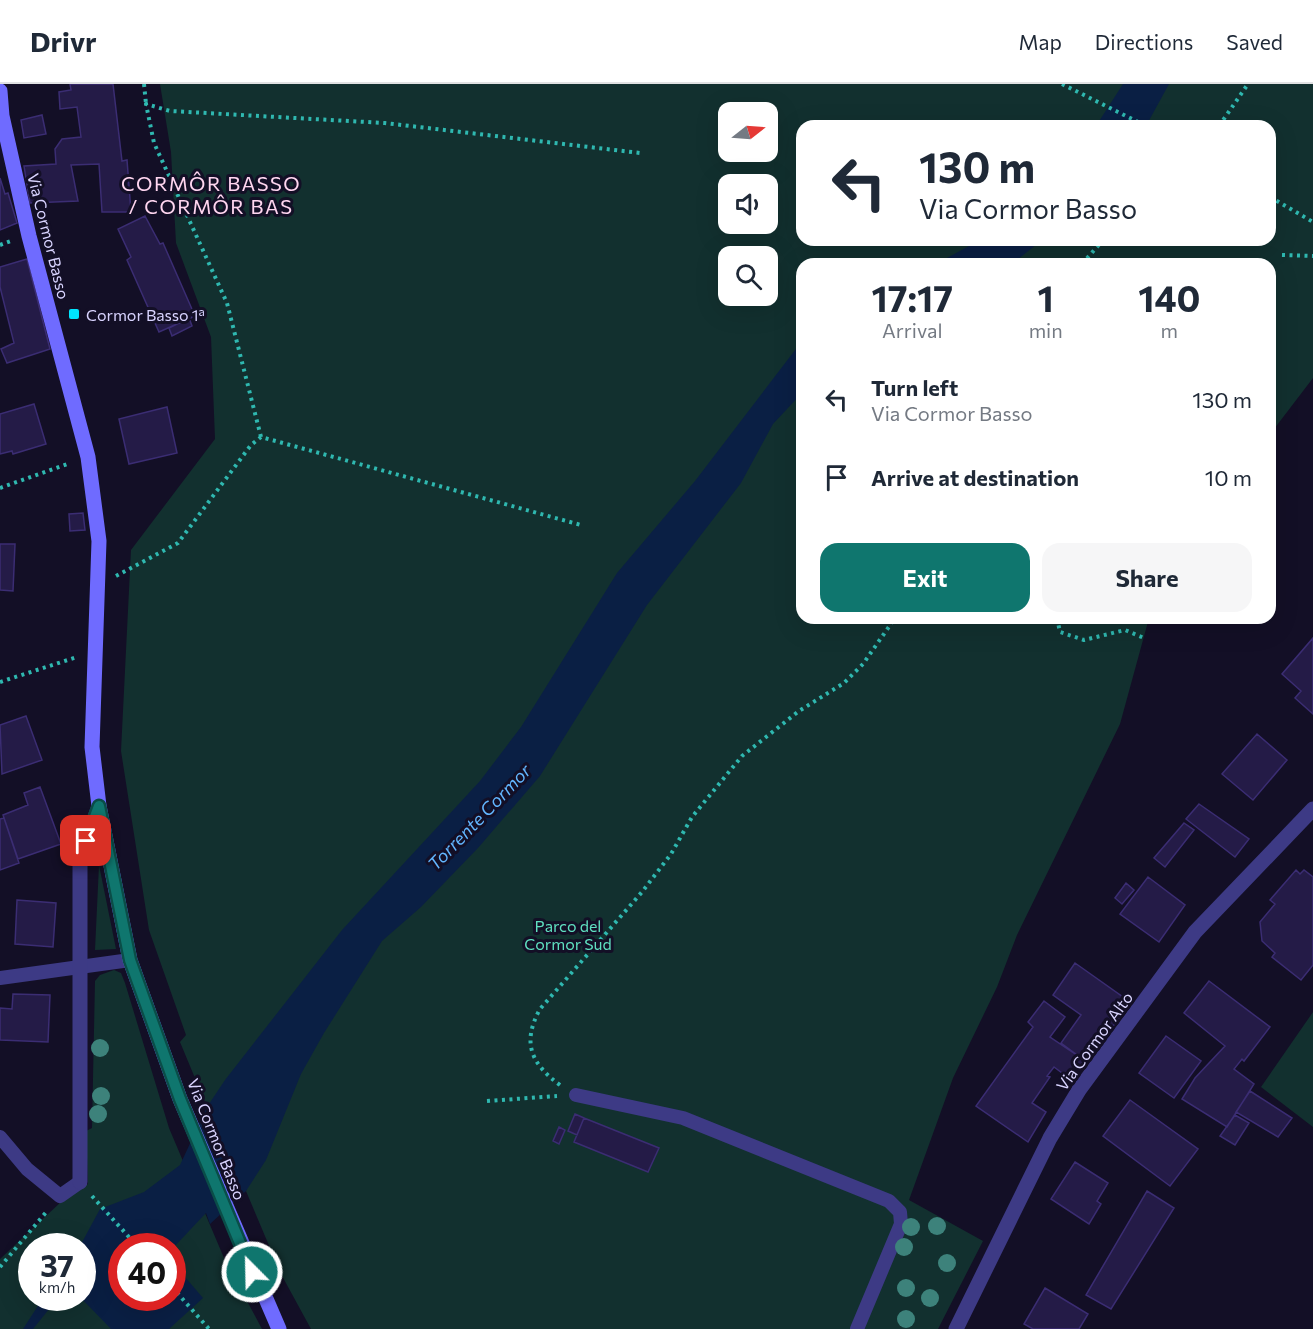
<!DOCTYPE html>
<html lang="en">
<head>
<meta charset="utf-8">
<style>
	:root { --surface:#fff; --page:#f6f6f7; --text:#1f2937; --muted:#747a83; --line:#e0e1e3; --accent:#0f766e }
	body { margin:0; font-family:Commissioner,sans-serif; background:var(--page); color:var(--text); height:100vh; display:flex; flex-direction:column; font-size:22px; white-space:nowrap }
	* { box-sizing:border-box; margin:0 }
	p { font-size:20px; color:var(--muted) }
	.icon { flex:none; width:33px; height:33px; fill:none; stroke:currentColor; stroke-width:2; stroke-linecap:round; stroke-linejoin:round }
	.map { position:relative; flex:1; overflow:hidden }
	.details { position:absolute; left:796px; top:174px; width:480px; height:366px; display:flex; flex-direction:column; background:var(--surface); border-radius:18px; box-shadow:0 6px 24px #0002 }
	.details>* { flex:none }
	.banner { position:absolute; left:796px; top:36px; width:480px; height:126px; border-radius:18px; box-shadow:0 6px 24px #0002; background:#fff; color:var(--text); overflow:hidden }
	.needle { width:39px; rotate:73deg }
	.buttons { position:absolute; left:718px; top:18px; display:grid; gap:12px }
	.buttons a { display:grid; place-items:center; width:60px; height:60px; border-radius:12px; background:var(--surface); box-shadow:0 6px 24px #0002; font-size:30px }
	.speed { position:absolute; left:18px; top:1149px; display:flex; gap:12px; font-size:30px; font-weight:700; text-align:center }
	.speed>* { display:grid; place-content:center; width:78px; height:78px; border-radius:50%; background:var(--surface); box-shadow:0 6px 24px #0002; line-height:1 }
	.speed small { font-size:15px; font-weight:400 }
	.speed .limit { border:9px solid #d22; background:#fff; color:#111 }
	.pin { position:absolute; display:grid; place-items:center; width:51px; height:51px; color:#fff; margin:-26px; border-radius:12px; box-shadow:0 3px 9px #0006 }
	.me { position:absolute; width:66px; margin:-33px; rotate:337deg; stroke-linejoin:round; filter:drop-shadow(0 0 4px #0008) }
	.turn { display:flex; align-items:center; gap:21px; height:126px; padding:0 24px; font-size:27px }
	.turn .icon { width:78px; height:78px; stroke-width:2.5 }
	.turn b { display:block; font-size:42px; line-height:51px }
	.eta { display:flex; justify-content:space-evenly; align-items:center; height:102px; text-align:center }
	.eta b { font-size:36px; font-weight:700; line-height:42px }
	.button { display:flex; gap:12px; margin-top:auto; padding:12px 24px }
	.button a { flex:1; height:69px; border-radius:18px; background:var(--accent); color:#fff; font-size:24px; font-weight:700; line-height:69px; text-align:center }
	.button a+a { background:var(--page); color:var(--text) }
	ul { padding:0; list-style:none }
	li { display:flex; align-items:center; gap:18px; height:78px; padding:0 24px }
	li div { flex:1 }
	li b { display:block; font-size:22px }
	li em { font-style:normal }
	header { display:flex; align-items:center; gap:36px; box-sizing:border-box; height:84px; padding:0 30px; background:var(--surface); border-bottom:2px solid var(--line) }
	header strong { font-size:28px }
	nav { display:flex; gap:33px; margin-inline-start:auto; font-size:21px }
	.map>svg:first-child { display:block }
	.green { fill:#12302f; fill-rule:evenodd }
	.water { fill:#0a1f44 }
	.building { fill:#241b47; stroke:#3b2d73; stroke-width:1.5 }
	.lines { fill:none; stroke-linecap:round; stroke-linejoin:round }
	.path { stroke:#2fb8b0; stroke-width:4; stroke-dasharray:3 4.5; stroke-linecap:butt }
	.lane { stroke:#3d3a85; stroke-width:14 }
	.street { stroke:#3d3a85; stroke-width:15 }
	.secondary { stroke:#6f6bff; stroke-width:15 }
	.tree { fill:#3d827b }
	.route-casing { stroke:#0a4d48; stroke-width:15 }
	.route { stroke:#0f766e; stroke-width:10 }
	.poi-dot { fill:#00e5ff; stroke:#130f26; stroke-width:2 }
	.labels { text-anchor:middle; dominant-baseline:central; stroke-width:6; stroke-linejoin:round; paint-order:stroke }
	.street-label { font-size:16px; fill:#d9d4ff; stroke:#130f26 }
	.poi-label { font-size:16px; fill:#d9d4ff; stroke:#130f26; text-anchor:start }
	.park-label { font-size:16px; fill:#5fe0c0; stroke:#130f26 }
	.water-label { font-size:18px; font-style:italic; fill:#62b6ff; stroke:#130f26 }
	.quarter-label { font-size:20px; letter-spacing:1.5px; fill:#ffd6f0; stroke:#130f26 }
</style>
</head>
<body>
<header>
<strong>Drivr</strong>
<nav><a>Map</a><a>Directions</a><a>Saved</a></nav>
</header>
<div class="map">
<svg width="1313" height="1245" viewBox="0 0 1313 1245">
	<rect width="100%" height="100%" fill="#130f26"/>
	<path class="green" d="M160 0H1313V294L1271 349 1270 180H802V534H1149L1120 640 1017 851 997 903 953 994 909 1116 983 1157 938 1245H311L281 1190 246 1107 247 1104 210 1020 207 1023 180 958 186 951 149 846 121 667 131 466 215 355 211 253 176 159 171 68ZM729 28H768V68H729ZM802 42H1270V156H802ZM729 100H768V140H729ZM729 172H768V212H729Z
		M99 781 116 865 95 866Z
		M114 886 121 889 125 899 169 1044 224 1174 262 1245H0V1175L62 1117 88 1100 86 1047 92 1044 95 897 100 891ZM32 1162H82V1214H32ZM122 1162H172V1214H122Z
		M1313 928V1043L1261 1003Z"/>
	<path class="water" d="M1123 0H1169L1146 42H1096Z
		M980 156H1042L1012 180H936Z
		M802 257V309L773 340 741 399 647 521 540 692 478 764 421 823 382 857 324 949 301 990 266 1076 246 1107 210 1140 206 1129 173 1164 122 1162V1214H172L173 1179 203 1214 169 1245H111L81 1214 82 1162H80L100 1125 144 1108 180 1081 207 1023 225 996 342 846 480 697 521 643 617 489 695 397Z
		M43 1214H58L33 1245H23Z"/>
	<path class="building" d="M70 0H113L122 77 127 76 131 128H102L99 80 71 81 78 117 30 119 24 82 56 80 55 65 62 55 81 53 77 23 60 25 59 8 71 6Z
		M42 31 46 50 24 54 21 36Z
		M0 94 5 110 8 109 17 139 0 146Z
		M145 132 160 160 163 159 195 232 159 248 127 176 131 173 118 145Z
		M27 175 50 265 7 279 1 265 14 259 0 203V183Z
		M189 234 192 242 172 252 169 244Z
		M34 320 46 360 13 370 12 367 0 370V330Z
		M167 323 177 369 129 380 119 335Z
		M83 429 85 446 70 447 69 430Z
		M0 460H15L13 507 0 506Z
		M1313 554V630L1295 614 1301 607 1282 590Z
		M26 632 42 676 2 690 0 641Z
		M1257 650 1287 676 1253 716 1222 690Z
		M40 703 61 760 18 775 3 731 28 721 24 709Z
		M1199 720 1249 755 1235 773 1186 735Z
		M4 734 19 779 0 786V735Z
		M1184 739 1194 746 1165 783 1154 774Z
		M1296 786 1300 790 1304 786 1313 793V881L1301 896 1272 873 1275 869 1262 857 1260 838 1275 820 1270 816Z
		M1148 793 1185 821 1159 858 1120 830Z
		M1126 799 1134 806 1122 820 1115 814Z
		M17 816 56 819 53 863 15 860Z
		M1075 879 1130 918 1099 962 1095 960 1084 976 1061 959 1081 931 1053 911Z
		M1209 897 1270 943 1244 977 1242 975 1234 985 1254 1000 1227 1043 1182 1015 1195 994 1225 962 1184 929Z
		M13 910 50 911 48 958 0 956V924L12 925Z
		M1044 917 1065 933 1050 953 1084 976 1070 995 1054 983 1047 992 1050 993 1032 1019 1046 1028 1028 1058 976 1022 1033 943 1028 938Z
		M1166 952 1201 977 1174 1014 1139 989Z
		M1250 1007 1292 1034 1278 1053 1236 1028Z
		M1130 1016 1198 1065 1170 1102 1103 1052Z
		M575 1030 584 1034 577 1051 568 1047Z
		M1235 1031 1249 1039 1235 1061 1220 1052Z
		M584 1034 659 1064 648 1088 574 1058Z
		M559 1043 565 1046 559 1060 553 1057Z
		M1075 1078 1108 1099 1097 1117 1101 1120 1089 1140 1051 1115Z
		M1147 1107 1174 1124 1111 1225 1086 1211Z
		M1045 1204 1088 1230 1079 1245H1033L1024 1240Z"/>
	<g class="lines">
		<path class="path" d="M144 0 146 20
			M1062 0 1146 42
			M1219 42 1248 0
			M1270 113 1313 138
			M0 161 11 157
			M1282 171 1313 172
			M1082 180 1103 156
			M261 353 227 219 154 59 146 20 170 27 385 39 640 69
			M0 404 70 379
			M116 492 178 459 251 361 261 353 581 441
			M1057 534 1060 548 1084 556 1125 546 1144 554
			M0 598 77 573
			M560 1001C530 979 522 958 540 925L642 808 671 770 692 733 742 672 799 627 844 599 863 580 895 534
			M487 1017 557 1012
			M92 1112 137 1162
			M0 1183 48 1126
			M172 1203 209 1245"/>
		<path class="lane" d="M0 894 130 876
			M576 1011 683 1034 889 1117 900 1128 901 1140 857 1245
			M0 1053 27 1085 60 1112 80 1098"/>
		<path class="street" d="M80 1098V775L99 722
			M956 1245 1050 1054 1079 1006 1195 848 1313 725"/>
		<path class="secondary" d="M0 7 2 32 29 152 88 373 99 457 92 663 99 722 130 876 180 1015 279 1245"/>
	</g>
	<g class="tree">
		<circle cx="100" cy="964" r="9"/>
		<circle cx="101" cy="1012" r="9"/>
		<circle cx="98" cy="1030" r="9"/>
		<circle cx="937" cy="1142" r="9"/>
		<circle cx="911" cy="1143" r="9"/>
		<circle cx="904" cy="1163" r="9"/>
		<circle cx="947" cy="1179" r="9"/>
		<circle cx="906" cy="1204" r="9"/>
		<circle cx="930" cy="1214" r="9"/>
		<circle cx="906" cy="1235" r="9"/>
	</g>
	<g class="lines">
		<defs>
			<path id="route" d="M86 757 99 722 130 876 180 1015 252 1188"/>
		</defs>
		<use href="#route" class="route-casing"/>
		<use href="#route" class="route"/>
	</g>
	<rect class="poi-dot" x="68" y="224" width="12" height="12" rx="3"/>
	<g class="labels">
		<g class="street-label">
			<text transform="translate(49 152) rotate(76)">Via Cormor Basso</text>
			<text transform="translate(1094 957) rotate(-54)">Via Cormor Alto</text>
			<text transform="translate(217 1055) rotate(68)">Via Cormor Basso</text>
		</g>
		<g class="poi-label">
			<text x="86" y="230">Cormor Basso 1ª</text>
		</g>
		<g class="park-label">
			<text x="568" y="841">Parco del<tspan x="568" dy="18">Cormor Sud</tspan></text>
		</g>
		<g class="water-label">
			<text transform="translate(479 733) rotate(-46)">Torrente Cormor</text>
		</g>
		<g class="quarter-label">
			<text x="211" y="99">CORMÔR BASSO<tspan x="211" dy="23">/ CORMÔR BAS</tspan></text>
		</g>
	</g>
</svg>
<div class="buttons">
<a><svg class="needle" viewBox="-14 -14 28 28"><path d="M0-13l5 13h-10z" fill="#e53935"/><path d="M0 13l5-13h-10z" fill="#747a83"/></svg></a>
<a><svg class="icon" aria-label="sound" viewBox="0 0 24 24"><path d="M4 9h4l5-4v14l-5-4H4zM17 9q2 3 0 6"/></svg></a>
<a><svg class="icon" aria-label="search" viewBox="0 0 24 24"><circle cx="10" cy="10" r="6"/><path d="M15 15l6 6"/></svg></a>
</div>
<div class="speed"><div>37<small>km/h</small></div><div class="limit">40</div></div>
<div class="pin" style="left:86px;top:757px;background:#d93025"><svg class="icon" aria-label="arrive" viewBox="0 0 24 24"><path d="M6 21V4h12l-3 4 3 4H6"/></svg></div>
<svg class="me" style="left:252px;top:1188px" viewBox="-20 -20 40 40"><circle r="17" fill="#0f766e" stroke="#fff" stroke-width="3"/><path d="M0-11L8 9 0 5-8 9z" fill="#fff"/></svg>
<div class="banner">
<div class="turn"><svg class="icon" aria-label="left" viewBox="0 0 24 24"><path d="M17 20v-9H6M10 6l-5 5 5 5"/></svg><div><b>130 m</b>Via Cormor Basso</div></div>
</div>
<section class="details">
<div class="eta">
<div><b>17:17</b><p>Arrival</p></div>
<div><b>1</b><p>min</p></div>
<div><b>140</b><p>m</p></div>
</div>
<ul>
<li><svg class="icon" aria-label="left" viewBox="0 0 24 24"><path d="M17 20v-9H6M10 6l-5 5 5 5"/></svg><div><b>Turn left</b><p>Via Cormor Basso</p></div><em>130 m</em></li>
<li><svg class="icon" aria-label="arrive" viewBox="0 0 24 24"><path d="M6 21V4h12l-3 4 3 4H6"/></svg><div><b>Arrive at destination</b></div><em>10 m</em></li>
</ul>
<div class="button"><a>Exit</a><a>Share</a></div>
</section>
</div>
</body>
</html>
